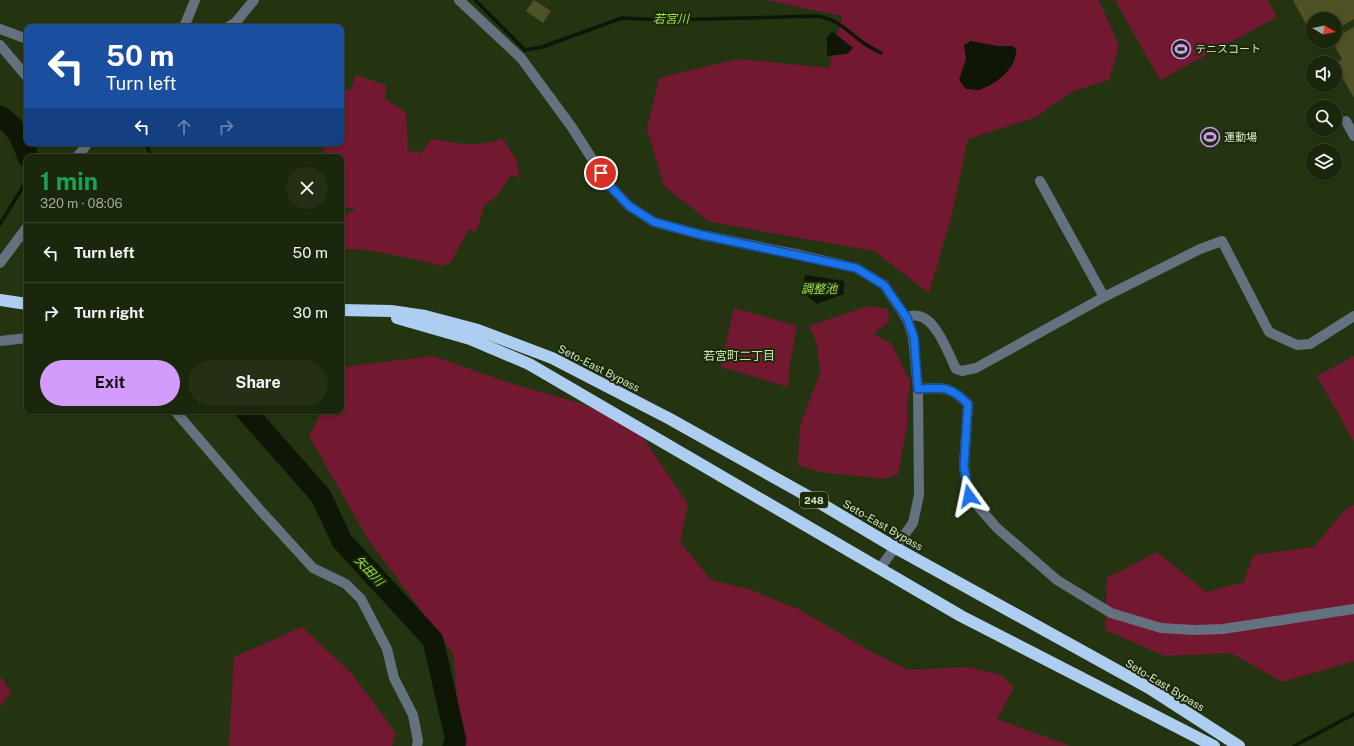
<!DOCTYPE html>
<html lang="en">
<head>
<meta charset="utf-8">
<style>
	:root { --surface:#1b270d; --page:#242f16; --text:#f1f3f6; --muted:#a0a59d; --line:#39442e; --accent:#d39cfc }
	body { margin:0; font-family:"Public Sans","Noto Sans JP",sans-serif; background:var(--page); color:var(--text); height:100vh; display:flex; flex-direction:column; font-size:15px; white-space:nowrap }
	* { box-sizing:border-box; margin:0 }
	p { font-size:13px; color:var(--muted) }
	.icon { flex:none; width:22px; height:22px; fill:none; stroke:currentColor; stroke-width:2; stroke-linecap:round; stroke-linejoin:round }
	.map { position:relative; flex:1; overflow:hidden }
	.details { position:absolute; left:24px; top:154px; width:320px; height:260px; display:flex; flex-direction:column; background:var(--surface); border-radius:8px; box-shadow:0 2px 6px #0003,0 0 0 1px var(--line) }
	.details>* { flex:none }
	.banner { position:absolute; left:24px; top:24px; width:320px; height:122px; border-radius:8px; box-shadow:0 2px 6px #0003,0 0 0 1px var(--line); background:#1a4fa0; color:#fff; overflow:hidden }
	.needle { width:26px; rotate:100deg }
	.fabs { position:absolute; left:1306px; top:12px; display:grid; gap:8px }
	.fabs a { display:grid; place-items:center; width:36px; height:36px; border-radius:50%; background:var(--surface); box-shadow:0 2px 6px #0003,0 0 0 1px var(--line); font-size:20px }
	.pin { position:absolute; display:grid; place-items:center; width:34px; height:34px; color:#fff; margin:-17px; border:2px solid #fff; border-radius:50%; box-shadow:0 1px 4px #0007 }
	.me { position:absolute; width:44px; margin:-22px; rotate:348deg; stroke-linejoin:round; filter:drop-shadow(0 0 3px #0008) }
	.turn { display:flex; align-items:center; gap:14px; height:84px; padding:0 16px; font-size:18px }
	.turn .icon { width:52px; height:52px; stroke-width:2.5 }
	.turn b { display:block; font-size:28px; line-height:34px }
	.lanes { display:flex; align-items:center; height:38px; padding:0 16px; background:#0003; justify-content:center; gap:20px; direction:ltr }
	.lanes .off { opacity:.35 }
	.round { display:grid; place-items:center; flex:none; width:42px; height:42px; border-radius:21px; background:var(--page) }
	.summary { display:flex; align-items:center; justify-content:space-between; height:68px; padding:0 16px }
	h1 { font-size:24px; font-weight:700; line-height:30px; color:#1e9e55 }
	.primary-button { display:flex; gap:8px; margin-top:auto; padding:8px 16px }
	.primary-button a { flex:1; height:46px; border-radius:24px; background:var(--accent); color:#111; font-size:16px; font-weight:700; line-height:46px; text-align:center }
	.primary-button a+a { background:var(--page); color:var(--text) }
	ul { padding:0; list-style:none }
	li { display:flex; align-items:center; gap:12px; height:60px; padding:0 16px; border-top:1px solid var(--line) }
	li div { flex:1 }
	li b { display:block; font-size:15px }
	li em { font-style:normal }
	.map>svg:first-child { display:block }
	.green { fill:#731831 }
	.water { fill:#0e1606 }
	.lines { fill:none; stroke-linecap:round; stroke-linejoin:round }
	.stream { stroke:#0e1606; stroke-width:3.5 }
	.river { stroke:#0e1606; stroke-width:21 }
	.building { fill:#505125 }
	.minor { stroke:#64717f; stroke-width:10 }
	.highway { stroke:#aecef1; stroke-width:12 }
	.route-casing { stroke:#114b97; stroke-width:10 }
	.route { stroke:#1a73e8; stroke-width:7 }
	.labels { text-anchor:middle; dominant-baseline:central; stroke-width:4; stroke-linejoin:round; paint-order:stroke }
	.shield { fill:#1b2a07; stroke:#9fab92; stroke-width:1 }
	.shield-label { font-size:10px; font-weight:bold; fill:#d7e2cd }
	.poi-label { font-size:11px; fill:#d7e2cd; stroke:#1b2a07; text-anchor:start }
	.street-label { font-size:11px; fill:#d7e2cd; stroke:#1b2a07 }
	.water-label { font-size:12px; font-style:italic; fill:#9fe047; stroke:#1b2a07 }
	.neighbourhood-label { font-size:12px; fill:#cde2b9; stroke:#1b2a07 }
</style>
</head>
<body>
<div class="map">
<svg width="1354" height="746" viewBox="0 0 1354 746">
	<rect width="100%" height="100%" fill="#243411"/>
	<path class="green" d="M766 0H1099L1119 46 1109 80 1073 91 1036 117 968 139 951 218 929 293 874 251 710 222 664 186 647 129 659 78 738 59 829 68 842 16Z
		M1115 0H1268L1277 17 1160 80Z
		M356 75 386 85 385 99 406 112 408 151 421 153 432 139C458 144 478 147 503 139L516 159 520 178 511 175 496 197 485 204 476 231 468 230 451 262 442 266C414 259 370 248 341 249V218L356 208H341V157H322L326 143H341V88L351 90Z
		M868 306 888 309 889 322 873 334 891 343 911 383 907 402 908 421 898 474 884 479 819 472 798 465 800 425 820 373 817 344 809 326Z
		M734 308 797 326 790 364 788 387 721 367Z
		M433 356 513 384 583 404 638 430 688 504 680 542 711 580 749 589 800 610 868 650 908 670 967 667 1001 675 1014 687 997 719 1071 746H462L453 654 368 539 309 436 322 411H341V371L343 367Z
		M1354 356V442L1317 376Z
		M1354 505V661L1282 682 1231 653 1165 656 1105 630 1107 578 1157 552 1206 592 1244 582 1253 555 1314 547 1344 511Z
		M302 627 351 673 396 733 392 746H229L234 657Z
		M0 676 11 692 0 707Z"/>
	<path class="water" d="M832 31 853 48 847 54 827 56V38Z
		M971 41 998 46H1012L1016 49C1018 67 995 86 978 90 974 90 970 89 966 89L959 80 966 59 964 45Z
		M805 275 844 281V294L817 304 803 292Z"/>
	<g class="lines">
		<path class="stream" d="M475 0 525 50 542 47 622 18 668 20 817 16C837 19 847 30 862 42 868 46 875 50 881 53
			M146 143 151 157
			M0 224 27 180
			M1294 746 1354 714"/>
		<path class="river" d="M0 116C18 129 21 137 28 157
			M246 411 321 496 342 541 433 640 456 741 453 746"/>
	</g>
	<path class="building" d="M534 0 551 11 543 23 526 11Z
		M1293 0H1354V19L1335 30V19H1313V37Z
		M1354 27V98L1335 64 1342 59 1332 41H1335V38Z"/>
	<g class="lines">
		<path class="minor" d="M459 0 521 58 571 126 609 185 629 206 654 222 702 235 800 255 856 268 884 285 907 319 913 337 918 389C943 387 950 386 968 404L964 466 969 496 997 528 1057 580 1111 613 1161 628 1194 630 1223 629 1354 609
			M184 27 195 0
			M228 27 236 22 254 0
			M0 29 27 39
			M0 45 27 77
			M1346 121 1354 136
			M77 157 88 143
			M1040 181 1104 297
			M0 263 27 227
			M905 317C909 316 914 315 918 316 936 318 949 355 956 369L962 371 976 368 1104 297 1200 249 1222 241 1269 332 1297 345 1310 344 1354 316
			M0 341 27 338
			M175 411 260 510 313 568 346 584 361 599 387 649 394 678 413 715 418 741 417 746
			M880 568 913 523 919 495 918 389"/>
		<path class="highway" d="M0 300 27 304
			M341 310 391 311 425 316 478 330 552 358 670 419 820 503 894 547 1149 688 1239 746
			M397 318 470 339 529 364 961 616 1214 746"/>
	</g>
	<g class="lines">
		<defs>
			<path id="route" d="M601 173 609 185 629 206 654 222 702 235 856 268 884 285 907 318 914 337 918 389C942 387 951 386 968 404L964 466 969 496"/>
		</defs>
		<use href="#route" class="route-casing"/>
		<use href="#route" class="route"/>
	</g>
	<defs>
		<symbol id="stadium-ring" viewBox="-11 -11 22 22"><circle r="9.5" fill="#1b2a07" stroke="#d39cfc" stroke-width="1.5"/><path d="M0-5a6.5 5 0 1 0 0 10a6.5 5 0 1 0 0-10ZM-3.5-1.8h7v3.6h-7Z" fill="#d39cfc"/></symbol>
	</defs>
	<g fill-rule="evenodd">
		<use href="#stadium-ring" x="1170" y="38" width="22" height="22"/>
		<use href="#stadium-ring" x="1199" y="126" width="22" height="22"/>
	</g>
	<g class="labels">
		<rect class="shield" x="800" y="492" width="28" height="16" rx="3"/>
		<g class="shield-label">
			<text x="814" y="500">248</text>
		</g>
		<g class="poi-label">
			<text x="1195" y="49">テニスコート</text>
			<text x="1224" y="137">運動場</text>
		</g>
		<g class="street-label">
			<text transform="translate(599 368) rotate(27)">Seto-East Bypass</text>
			<text transform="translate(883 525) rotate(30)">Seto-East Bypass</text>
			<text transform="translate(1165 685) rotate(31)">Seto-East Bypass</text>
		</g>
		<g class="water-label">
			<text x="671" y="19">若宮川</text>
			<text x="819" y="289">調整池</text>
			<text transform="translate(369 571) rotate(47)">矢田川</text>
		</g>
		<g class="neighbourhood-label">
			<text x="739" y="356">若宮町二丁目</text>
		</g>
	</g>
</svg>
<div class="fabs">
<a><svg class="needle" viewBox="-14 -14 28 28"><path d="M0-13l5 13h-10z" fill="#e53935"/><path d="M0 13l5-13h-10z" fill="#a0a59d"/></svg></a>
<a><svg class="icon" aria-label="sound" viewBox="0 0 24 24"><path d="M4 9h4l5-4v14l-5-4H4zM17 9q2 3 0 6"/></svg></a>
<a><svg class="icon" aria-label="search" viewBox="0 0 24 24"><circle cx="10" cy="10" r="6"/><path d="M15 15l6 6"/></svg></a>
<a><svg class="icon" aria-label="layers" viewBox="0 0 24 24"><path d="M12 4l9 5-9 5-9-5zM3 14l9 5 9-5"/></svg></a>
</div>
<div class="pin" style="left:601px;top:173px;background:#d93025"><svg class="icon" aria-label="arrive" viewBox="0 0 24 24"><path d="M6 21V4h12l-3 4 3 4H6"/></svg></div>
<svg class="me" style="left:969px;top:496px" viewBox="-20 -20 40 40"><path d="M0-17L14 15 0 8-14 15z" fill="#1a73e8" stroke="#fff" stroke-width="4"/></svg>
<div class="banner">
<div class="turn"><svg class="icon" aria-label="left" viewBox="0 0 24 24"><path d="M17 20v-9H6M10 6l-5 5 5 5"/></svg><div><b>50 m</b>Turn left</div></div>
<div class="lanes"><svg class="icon" aria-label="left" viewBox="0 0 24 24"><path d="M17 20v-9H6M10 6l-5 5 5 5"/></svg><svg class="icon off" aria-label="ahead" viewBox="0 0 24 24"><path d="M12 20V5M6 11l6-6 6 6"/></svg><svg class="icon off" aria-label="right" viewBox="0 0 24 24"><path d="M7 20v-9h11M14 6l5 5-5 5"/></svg></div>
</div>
<section class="details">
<div class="summary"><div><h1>1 min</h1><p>320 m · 08:06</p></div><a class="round"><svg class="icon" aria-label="close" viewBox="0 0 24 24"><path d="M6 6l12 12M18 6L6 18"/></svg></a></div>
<ul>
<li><svg class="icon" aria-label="left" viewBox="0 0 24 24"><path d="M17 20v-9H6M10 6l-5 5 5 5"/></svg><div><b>Turn left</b></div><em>50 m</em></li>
<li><svg class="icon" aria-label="right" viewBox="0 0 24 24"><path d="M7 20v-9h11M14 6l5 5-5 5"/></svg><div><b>Turn right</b></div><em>30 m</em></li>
</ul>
<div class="primary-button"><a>Exit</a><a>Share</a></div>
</section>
</div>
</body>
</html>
